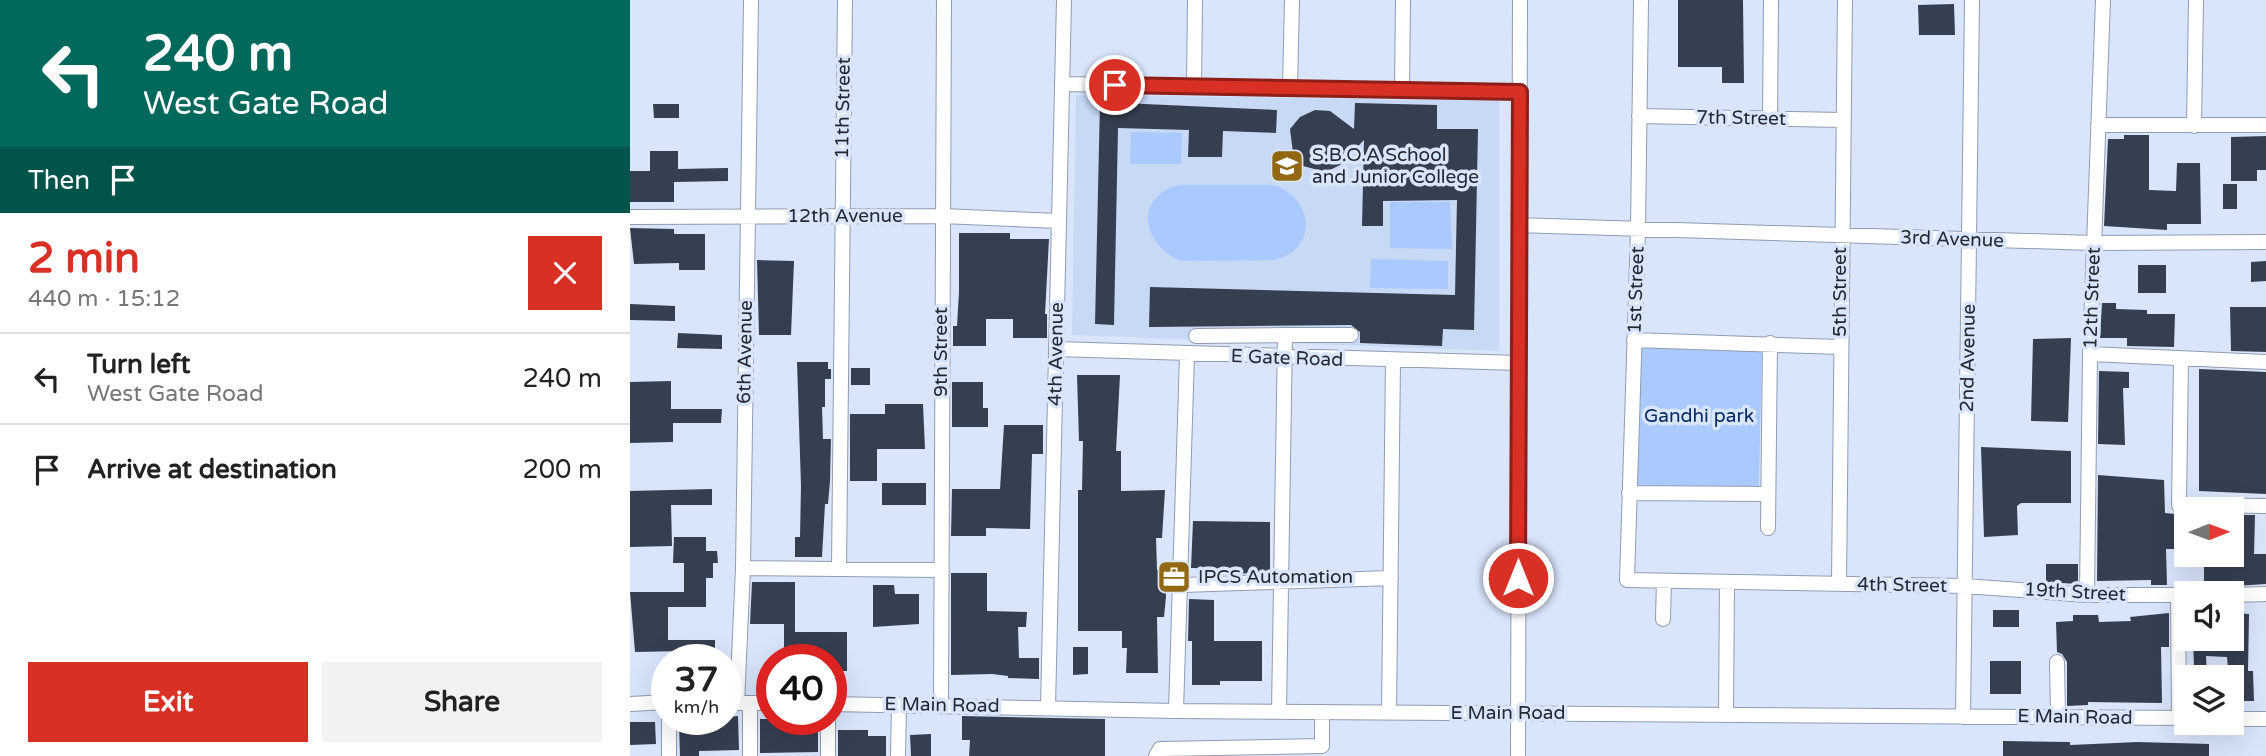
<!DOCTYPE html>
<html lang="en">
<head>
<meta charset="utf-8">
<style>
	:root { --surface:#fff; --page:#f2f2f2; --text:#222; --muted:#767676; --line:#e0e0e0; --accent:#d93025 }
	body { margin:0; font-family:"Varela Round",sans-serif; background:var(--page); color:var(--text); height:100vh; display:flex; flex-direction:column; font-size:26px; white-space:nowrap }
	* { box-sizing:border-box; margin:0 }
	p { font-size:23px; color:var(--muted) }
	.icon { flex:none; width:38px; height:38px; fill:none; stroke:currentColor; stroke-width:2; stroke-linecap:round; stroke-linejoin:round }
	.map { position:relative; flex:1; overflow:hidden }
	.sheet { display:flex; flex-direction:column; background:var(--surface); width:630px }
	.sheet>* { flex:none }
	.banner { background:#00695c; color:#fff; overflow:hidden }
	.needle { width:46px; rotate:89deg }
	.fabs { position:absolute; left:1544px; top:497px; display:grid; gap:14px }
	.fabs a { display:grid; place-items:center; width:70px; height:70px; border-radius:0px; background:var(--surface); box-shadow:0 7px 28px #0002; font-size:35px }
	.speed { position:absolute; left:21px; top:644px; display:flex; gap:14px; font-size:35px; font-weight:700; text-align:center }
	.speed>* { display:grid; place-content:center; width:91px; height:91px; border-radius:50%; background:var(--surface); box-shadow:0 7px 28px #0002; line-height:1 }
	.speed small { font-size:18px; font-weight:400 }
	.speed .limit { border:10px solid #d22; background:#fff; color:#111 }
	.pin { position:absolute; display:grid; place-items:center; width:60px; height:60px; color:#fff; margin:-30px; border:4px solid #fff; border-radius:50%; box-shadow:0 2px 7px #0007 }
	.me { position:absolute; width:77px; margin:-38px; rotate:0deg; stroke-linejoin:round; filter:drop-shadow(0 0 5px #0008) }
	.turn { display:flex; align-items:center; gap:24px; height:147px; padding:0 28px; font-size:32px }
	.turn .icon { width:91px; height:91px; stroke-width:2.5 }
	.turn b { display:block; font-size:49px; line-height:60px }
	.then { display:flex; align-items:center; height:66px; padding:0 28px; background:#0003; gap:14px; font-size:26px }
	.round { display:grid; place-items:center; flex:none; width:74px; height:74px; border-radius:0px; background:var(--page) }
	.summary { display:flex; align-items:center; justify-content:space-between; height:119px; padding:0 28px }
	h1 { font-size:42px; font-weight:800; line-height:52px; color:var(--accent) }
	.button { display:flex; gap:14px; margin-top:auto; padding:14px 28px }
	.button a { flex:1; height:80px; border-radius:0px; background:var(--accent); color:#fff; font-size:28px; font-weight:800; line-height:80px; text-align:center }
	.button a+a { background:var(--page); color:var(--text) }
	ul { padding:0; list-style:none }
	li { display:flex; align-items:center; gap:21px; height:91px; padding:0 28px; border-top:2px solid var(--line) }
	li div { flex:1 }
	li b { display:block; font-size:26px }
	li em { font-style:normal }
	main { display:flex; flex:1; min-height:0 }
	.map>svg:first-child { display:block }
	.built { fill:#c8d9f5 }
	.green { fill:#aac9fc }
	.building { fill:#353f50 }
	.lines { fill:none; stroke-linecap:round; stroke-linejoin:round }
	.minor-casing { stroke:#909cb0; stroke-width:16 }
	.minor { stroke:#fff; stroke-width:14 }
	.route-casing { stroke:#8d1f18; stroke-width:18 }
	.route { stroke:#d93025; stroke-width:12 }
	.labels { text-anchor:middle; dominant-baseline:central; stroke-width:7; stroke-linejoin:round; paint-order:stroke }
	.street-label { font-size:19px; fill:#242931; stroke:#d8e5fb }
	.poi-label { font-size:19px; fill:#242931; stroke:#d8e5fb; text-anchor:start }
	.park-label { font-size:19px; fill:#042966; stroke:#d8e5fb }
</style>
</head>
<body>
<main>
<section class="sheet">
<div class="banner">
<div class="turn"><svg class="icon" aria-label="left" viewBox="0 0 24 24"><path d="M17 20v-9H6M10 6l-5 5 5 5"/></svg><div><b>240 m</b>West Gate Road</div></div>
<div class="then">Then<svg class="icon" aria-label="arrive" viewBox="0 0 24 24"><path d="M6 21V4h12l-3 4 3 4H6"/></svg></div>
</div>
<div class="summary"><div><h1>2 min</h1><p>440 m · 15:12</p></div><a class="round" style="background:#d93025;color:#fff"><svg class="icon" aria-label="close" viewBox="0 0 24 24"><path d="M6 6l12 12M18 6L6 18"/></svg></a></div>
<ul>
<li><svg class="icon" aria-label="left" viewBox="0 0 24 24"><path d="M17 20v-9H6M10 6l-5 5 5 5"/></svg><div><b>Turn left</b><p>West Gate Road</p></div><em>240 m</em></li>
<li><svg class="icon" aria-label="arrive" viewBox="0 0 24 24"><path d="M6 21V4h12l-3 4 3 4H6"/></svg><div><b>Arrive at destination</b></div><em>200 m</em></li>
</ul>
<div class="button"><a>Exit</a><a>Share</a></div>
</section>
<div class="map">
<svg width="1636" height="756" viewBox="0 0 1636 756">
	<rect width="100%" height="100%" fill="#d8e5fb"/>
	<path class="built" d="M446 95 869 101V351L442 335Z"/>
	<path class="green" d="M501 132 552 133 551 164H500Z
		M549 185H643C685 198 688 250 644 260L551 261C511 244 504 197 549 185Z
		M760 202H820L822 249 760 248Z
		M741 259 818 261V289L740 288Z
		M1011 344 1132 347 1129 488 1004 485Z"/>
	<path class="building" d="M1048 0H1113L1114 83H1092V67H1048Z
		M1324 4 1325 35H1289L1288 5Z
		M470 102 647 110 646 133 593 131 592 157H558L559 130 488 128 484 325 465 324Z
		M725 103 807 105V129H848L844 330 813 329 812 346 730 343V332L721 325 519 327 520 287 825 295 827 200 753 201V226H732L734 140 710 165 696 172 673 166 663 153 660 129 670 117 685 110 700 111 724 129Z
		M23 104H49V118H24Z
		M1494 135H1519V190L1546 191 1547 163H1570L1571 224H1537V230L1474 226 1478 139H1494Z
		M1636 136V170H1627V181H1601V137Z
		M20 151H48V169L98 168V181L44 182V202H0V171H20Z
		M1593 184H1607V209H1593Z
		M0 228 44 229V234H75V270H49V263L4 264Z
		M329 233H380V239H419L415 314H417V338H383V319H356V346H323V326H327L329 292Z
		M127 260 164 261 161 335H129Z
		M1636 261V281L1621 282V262Z
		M1508 265H1536V293H1508Z
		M1472 303H1486V309L1517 310V314H1545L1544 347 1497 346V338H1470Z
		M0 304 45 306V321L0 320Z
		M1600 307H1636V352L1601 351Z
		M48 333 92 335V349L47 348Z
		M1441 338 1438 422 1401 421 1403 339Z
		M167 362H198V369H201V379H195V407H192L193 439H201L200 481 198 504H195L192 557H165V537H170L171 486Z
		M221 368H240V385H221Z
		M1569 369 1636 372V494L1569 491Z
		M1469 371 1499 372V388H1493L1495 445 1468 444Z
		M447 375H490L486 451H491V491L535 490 532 538H526L527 570H535L536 597 534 617H527L528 673H496L497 648H492V631H448V490H452L453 441H449Z
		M41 381V409H92L91 423H43V442L0 443V382Z
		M322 382H353V408H358V427H322Z
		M255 404H293L295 449H247V481H220V414H255Z
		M374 425H413V454H402L400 529 356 528V536H321L322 489H370Z
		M1351 447 1441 451V503H1391L1387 506 1388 535 1354 537Z
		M1468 475 1534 480 1535 513 1556 515V549H1536L1537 585H1521V580L1467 581Z
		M252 483H296V505H252Z
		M82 489V505H41L42 546 0 547V491Z
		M1604 515H1625L1624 554H1636V584L1574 588V555H1603Z
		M563 521 640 522V572L605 574V569L561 568Z
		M44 537H76V551H87L88 563H83V578H76V607H38V640H85V655H54V651L5 652 0 592H54V563H43Z
		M1416 564H1448V584L1416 582Z
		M321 573H357V611L397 612 396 627H388L389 658H409V679L378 678V676L362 674 321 675Z
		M122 582H165V632H217V671H201V660H154V624H120Z
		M243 585H264L265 594H289V624L243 627Z
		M559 599 584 600V641H632V681H590V685H562V641H558Z
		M1363 610H1389V627H1363Z
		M1539 613V647H1531L1532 703 1458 702V705L1437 706V662L1432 654 1427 652 1426 622 1443 621V615H1468L1469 622 1501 621 1500 617Z
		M1601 613 1619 614 1618 671H1623L1624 701H1601L1597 657 1576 656 1577 677H1558V667H1564L1563 639H1601Z
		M443 647H458V674L443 675Z
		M1360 661H1391V694H1360Z
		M108 716 109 750 69 751V756H50L49 725H78V719Z
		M332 716 475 719V756H339L340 740H332Z
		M130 719H188V752L130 753Z
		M0 722H25L26 744 0 745Z
		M208 730H238V736H256V756H208Z
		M301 734V756H281L280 735Z
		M1373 741 1440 742V745L1508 742 1579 744V756H1373Z"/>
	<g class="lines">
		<defs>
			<path id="minor" d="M1011 0 1008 230 997 580 1335 586 1457 595H1556
				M432 84 889 92
				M564 86 565 0
				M660 88 662 0
				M772 90 773 0
				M1009 116 1212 120
				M1140 119 1141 0
				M1468 125H1636
				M1564 126 1566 0
				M0 217 312 216 429 221
				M889 225 1463 243 1636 242
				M566 336 655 335
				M1004 340 1210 347
				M426 349 889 363
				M1460 354 1636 362
				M1551 359 1549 505 1636 506
				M999 493 1137 494
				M1138 528 1140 343
				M113 568 311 570
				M209 568 215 0
				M1209 584 1215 0
				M552 585 761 578
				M1457 595 1460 354 1473 0
				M1548 595 1549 718
				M1601 595 1636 594
				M1033 619 1034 581
				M1427 662 1428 715
				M96 703H142
				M107 703 113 568 121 0
				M120 703V756
				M0 704 37 702
				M201 704 546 711 1556 718
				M311 705 314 0
				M418 708 434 0
				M546 711 557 355
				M649 712 655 335H721
				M759 713 763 361
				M1096 714 1097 582
				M1333 717 1342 0
				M1601 719H1636
				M39 756V719
				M198 756V719
				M268 756 269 705
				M526 756 530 749 692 746V712
				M888 756 890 0"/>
		</defs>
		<use href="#minor" class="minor-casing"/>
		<use href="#minor" class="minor"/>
	</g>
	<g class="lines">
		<defs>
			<path id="route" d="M485 85 890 92 888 578"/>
		</defs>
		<use href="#route" class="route-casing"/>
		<use href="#route" class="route"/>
	</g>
	<defs>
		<symbol id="school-square" viewBox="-11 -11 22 22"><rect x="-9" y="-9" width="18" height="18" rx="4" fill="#926912" stroke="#d8e5fb"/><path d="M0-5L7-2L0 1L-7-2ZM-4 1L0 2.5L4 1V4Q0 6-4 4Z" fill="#fff"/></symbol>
		<symbol id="office-square" viewBox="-11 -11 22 22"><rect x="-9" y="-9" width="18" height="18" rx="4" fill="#926912" stroke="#d8e5fb"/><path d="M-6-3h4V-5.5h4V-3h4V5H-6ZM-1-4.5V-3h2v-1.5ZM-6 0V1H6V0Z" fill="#fff"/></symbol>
	</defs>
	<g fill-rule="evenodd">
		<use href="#school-square" x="638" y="147" width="38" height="38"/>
		<use href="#office-square" x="525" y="558" width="38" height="38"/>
	</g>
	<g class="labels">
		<g class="street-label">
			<text transform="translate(213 108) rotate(-89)">11th Street</text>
			<text transform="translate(1111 118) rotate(1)">7th Street</text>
			<text x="215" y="216">12th Avenue</text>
			<text transform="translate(1322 239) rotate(2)">3rd Avenue</text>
			<text transform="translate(1006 290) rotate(-88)">1st Street</text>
			<text transform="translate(1210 292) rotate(-90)">5th Street</text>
			<text transform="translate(1462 298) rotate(-88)">12th Street</text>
			<text transform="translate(115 352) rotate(-89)">6th Avenue</text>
			<text transform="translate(311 352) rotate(-90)">9th Street</text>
			<text transform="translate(426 354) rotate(-89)">4th Avenue</text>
			<text transform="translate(657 358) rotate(2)">E Gate Road</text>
			<text transform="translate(1338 358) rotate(-89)">2nd Avenue</text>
			<text transform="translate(1272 585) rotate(1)">4th Street</text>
			<text transform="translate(1445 592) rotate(3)">19th Street</text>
			<text transform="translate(312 705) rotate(1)">E Main Road</text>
			<text x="878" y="713">E Main Road</text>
			<text transform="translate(1445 717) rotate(1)">E Main Road</text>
		</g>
		<g class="poi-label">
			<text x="682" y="155">S.B.O.A School<tspan x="682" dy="22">and Junior College</tspan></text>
			<text x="568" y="577">IPCS Automation</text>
		</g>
		<g class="park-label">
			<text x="1069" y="416">Gandhi park</text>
		</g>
	</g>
</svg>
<div class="fabs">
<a><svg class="needle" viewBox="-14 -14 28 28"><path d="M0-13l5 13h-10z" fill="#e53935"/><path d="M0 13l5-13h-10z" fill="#767676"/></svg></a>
<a><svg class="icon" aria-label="sound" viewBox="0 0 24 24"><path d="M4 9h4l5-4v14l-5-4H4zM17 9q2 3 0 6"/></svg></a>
<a><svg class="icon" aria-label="layers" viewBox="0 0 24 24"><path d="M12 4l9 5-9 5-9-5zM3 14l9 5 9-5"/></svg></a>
</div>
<div class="speed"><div>37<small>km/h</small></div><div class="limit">40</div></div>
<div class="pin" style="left:485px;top:85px;background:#d93025"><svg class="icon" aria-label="arrive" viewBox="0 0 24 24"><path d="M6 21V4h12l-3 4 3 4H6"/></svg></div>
<svg class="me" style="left:888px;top:578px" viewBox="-20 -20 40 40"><circle r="17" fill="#d93025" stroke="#fff" stroke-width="3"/><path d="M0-11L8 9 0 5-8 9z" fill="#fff"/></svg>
</div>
</main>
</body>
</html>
